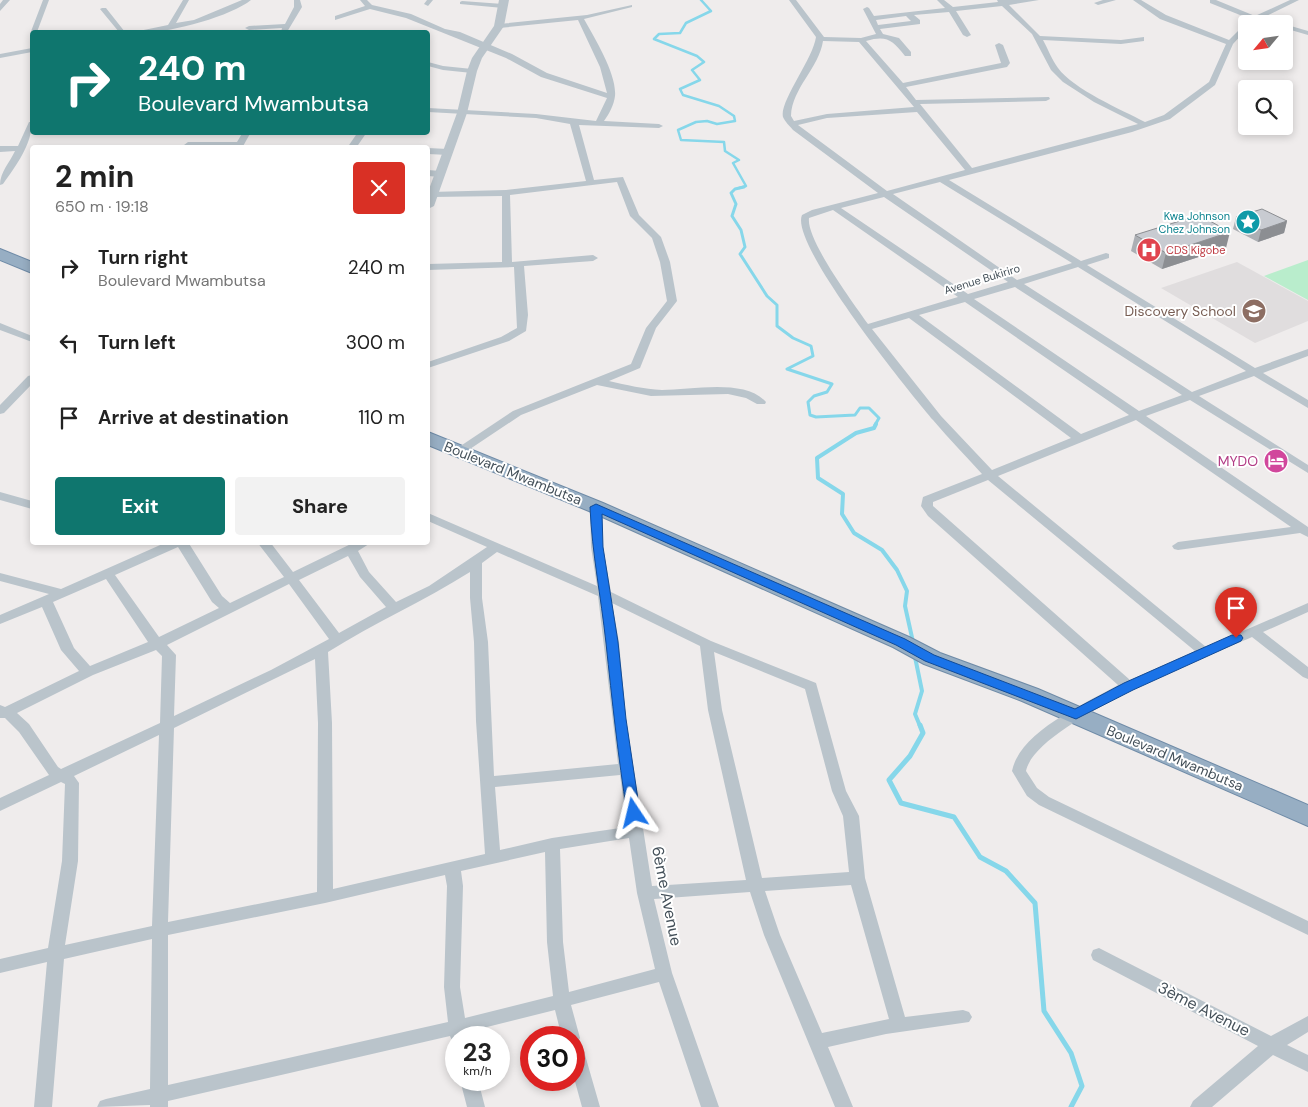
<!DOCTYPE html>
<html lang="en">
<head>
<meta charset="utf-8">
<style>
	:root { --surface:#fff; --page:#f2f2f2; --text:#222; --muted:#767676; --accent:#0f766e }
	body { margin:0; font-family:"DM Sans",sans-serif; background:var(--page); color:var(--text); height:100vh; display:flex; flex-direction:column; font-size:19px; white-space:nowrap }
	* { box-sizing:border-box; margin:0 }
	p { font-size:16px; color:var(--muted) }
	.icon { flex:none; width:28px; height:28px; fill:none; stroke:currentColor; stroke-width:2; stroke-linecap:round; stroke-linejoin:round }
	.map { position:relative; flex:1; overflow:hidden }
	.details { position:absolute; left:30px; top:145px; width:400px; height:400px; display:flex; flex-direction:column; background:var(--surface); border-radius:5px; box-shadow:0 2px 8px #0003 }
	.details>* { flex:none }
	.top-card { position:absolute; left:30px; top:30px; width:400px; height:105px; border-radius:5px; box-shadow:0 2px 8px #0003; background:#0f766e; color:#fff; overflow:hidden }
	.needle { width:32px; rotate:241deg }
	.controls { position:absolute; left:1238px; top:15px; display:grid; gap:10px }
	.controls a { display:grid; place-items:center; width:55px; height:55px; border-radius:5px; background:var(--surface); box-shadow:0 2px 8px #0003; font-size:25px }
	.speed { position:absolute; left:445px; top:1026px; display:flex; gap:10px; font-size:25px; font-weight:700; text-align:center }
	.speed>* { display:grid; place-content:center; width:65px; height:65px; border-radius:50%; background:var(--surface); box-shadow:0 2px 8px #0003; line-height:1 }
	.speed small { font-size:12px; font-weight:400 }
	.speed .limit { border:8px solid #d22; background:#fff; color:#111 }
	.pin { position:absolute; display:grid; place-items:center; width:42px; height:42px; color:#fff; margin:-51px -21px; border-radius:50% 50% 50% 0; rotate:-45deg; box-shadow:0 0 5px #0007 }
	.pin .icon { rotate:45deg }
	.me { position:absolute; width:55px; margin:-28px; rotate:350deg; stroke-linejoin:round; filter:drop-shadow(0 0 4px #0008) }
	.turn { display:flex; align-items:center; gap:18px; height:105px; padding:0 25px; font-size:22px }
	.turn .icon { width:65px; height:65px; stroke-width:2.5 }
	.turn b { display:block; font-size:35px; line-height:42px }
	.round { display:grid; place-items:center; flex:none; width:52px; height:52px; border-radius:5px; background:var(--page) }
	.head { display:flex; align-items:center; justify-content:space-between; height:85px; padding:0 25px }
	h1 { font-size:30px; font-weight:700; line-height:38px }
	.primary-button { display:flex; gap:10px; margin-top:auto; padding:10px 25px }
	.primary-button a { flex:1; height:58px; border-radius:5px; background:var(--accent); color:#fff; font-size:20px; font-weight:700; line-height:58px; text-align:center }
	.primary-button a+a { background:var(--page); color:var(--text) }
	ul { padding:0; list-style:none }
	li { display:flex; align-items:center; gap:15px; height:75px; padding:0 25px }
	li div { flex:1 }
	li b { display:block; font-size:19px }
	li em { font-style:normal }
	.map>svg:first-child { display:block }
	.education { fill:#e0ddde }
	.green { fill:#b9edcc }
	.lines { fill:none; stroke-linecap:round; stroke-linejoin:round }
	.stream-far3 { stroke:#86d7ea; stroke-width:2.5 }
	.stream-far2 { stroke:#86d7ea; stroke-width:3 }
	.stream-far1 { stroke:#86d7ea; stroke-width:4 }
	.stream { stroke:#86d7ea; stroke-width:5 }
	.trunk-casing { stroke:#6f8ba7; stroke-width:2 }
	.minor { fill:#bac4cb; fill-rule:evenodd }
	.tertiary { fill:#bac4cb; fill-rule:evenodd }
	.trunk { fill:#97aec3; fill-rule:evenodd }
	.wall { fill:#acafb4 }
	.shaded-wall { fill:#8c8e92 }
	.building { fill:#c8cbd1; stroke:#8c8e92 }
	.route { fill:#1a73e8; stroke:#114b97 }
	.labels { text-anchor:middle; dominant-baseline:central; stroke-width:4; stroke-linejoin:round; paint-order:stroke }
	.far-culture-label { font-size:11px; fill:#0d838f; stroke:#fff; text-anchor:end }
	.far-health-label { font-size:11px; fill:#be3a42; stroke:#fff; text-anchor:start }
	.far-street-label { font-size:11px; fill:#445059; stroke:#fff }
	.education-label { font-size:14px; fill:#785e54; stroke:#fff; text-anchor:end }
	.hotel-label { font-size:14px; fill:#b23c85; stroke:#fff; text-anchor:end }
	.street-label { font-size:14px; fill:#445059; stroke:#fff }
	.near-street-label { font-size:16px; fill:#445059; stroke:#fff }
</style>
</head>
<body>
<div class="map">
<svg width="1308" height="1107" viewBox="0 0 1308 1107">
	<rect width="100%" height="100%" fill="#efecec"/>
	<path class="education" d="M1237 262 1308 301V321L1255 343 1161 288Z"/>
	<path class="green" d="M1308 260V300L1264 276Z"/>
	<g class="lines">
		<path class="stream-far3" d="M701 0 711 11 686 23 680 33 659 34 654 39 697 56 704 62 692 70 700 80 680 89 683 95 719 106 734 116 735 121 717 124 707 121 696 122 678 130 681 140 724 142 725 151 739 160 733 163 746 186 739 188"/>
		<path class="stream-far2" d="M744 187 735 189 731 193 736 204 732 216 741 230 745 247 740 254 767 296 777 305V326L793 338 811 346 813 356 787 369 832 384 827 392 814 396 808 402 810 415 816 417 855 415 860 408H869L879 418 875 425"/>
		<path class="stream-far1" d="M876 424 874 428 856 433 817 458 818 478 843 494 842 514 854 533 882 550 897 570 907 591 905 606 913 642
			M915 657 922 691 915 714 920 726"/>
		<path class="stream" d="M920 725 923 733 910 756 889 780 901 803 954 817 980 857 1006 871 1035 903 1044 1011 1071 1053 1082 1086 1071 1107"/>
		<defs>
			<path id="trunk" d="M0 249 32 262V273L0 260Z
				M428 432 603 503 909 637 940 653 1038 689 1308 805V826L1022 701 924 664 893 647 589 511 428 445Z"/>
		</defs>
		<use href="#trunk" class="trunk-casing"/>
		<path class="minor" d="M3 0H10L0 11V4Z
			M43 0H49L37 32 30 34Z
			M183 0H189L176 23 194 20 242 0H251C230 17 161 36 134 32L168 25Z
			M294 0H300L302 7 287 32H281L282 28 249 30 245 28 249 26 285 24 294 7Z
			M360 0H367L372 5 411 14 445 29 460 32 512 54 547 73 607 93 600 67 578 20 499 28 495 26 499 24 587 15 632 5V7L584 19C595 39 617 74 615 96 614 105 609 114 604 121L659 124 663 126 659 128 579 125 594 180 623 177 639 215 661 237 670 262 677 301 656 328 640 368 609 381C626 385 644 389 662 390 691 390 745 378 766 402L765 404H757L746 398 728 394 651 396 597 385 521 415 464 453H456L454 451 456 449 513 411 631 364 646 328 667 301 660 262 652 238 630 216 617 182 510 195 512 262 593 255 598 258 593 261 524 266 528 315 526 331 509 341 428 368V362L501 337 517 328 514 267 428 270V264L502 262V196L433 197 429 194 430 192 506 190 586 181 570 124 536 118 428 112V108L536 114 596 121 607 98 541 77 506 58 406 18 370 9 335 20V16L365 6Z
			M427 0H433L428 6 424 4Z
			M789 0H796L824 37 861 38 876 34 863 9 867 7 869 8 874 16 945 8 937 0H944L953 7 998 2 997 0H1039L1009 5 1040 36 1121 40 1144 37V41L1121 44 1043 40C1048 49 1052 60 1058 68 1073 89 1122 110 1145 122L1164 115 1209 82 1226 44 1160 19 1133 0H1141L1166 15 1229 40 1250 19 1210 3V0H1216L1255 16 1290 0H1299L1258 20 1270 24H1246V30L1233 44 1215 85 1170 119 1132 132 949 180 1081 261 1106 253 1109 254V258L1087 265 1255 368 1308 349V356L1263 373 1308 400V408L1254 376 1199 396 1308 465V473L1190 400 1146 416 1308 527V537L1300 533 1178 550 1174 549 1172 546 1178 542 1291 527 1136 420 998 476 1206 647 1308 603V612L1263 632 1308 667V679L1303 677 1252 637C1207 657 1036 723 1026 771L1037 788 1049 797 1308 921V935L1039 805 1027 796 1012 771C1020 731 1085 704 1118 685L928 516 921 506 923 497 982 474C966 456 949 439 933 420 910 393 789 244 802 215L812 210 878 193 793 130C790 126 785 122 783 117 779 102 813 59 816 37ZM1002 6 1032 34 1051 70 1063 82 1094 102 1138 124 972 168 920 104 1046 101 1050 99 1049 97 916 100 906 87 1007 67 1010 63 1003 45 999 43 995 45 1001 63 903 83 866 41C887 35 892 40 905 56H911V52L899 38 883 34 880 29 920 24V20L914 15 949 12 963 35 967 37 971 35 956 11ZM906 16 911 21 878 25 876 20ZM823 41 859 42 914 107 827 114 794 121 791 116C792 88 819 68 823 41ZM917 112 965 170 887 191 798 125 827 118ZM940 182 1072 263 1017 280 893 194ZM884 197 1008 282 968 294 841 208ZM833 210 958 297 868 324C854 304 806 240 809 218ZM1078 267 1246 371 1192 392 1024 284ZM1015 287 1182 395 1139 411 974 299ZM965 302 1129 415 1081 434 919 315ZM909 318 1071 438 992 470 941 416 872 329ZM988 480 1195 651 1130 680 933 506V502Z
			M1103 0H1116L1098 5 1094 3Z
			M462 1 503 4 507 6 503 8 460 4V2Z
			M102 8H106L125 32H119L100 9Z
			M1284 24 1308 31V35L1284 28Z
			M32 48V52L0 58V54Z
			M428 62 443 66 472 69 476 71 472 73 443 70 428 66Z
			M29 122H32C32 144 16 166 3 184L0 185C0 172 10 162 15 151L0 152V146H18Z
			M243 132H251L242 148H180L188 142H237Z
			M358 132H367L356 148H347Z
			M428 148 448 149 452 152 448 155 428 154Z
			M428 170 440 171 444 174 440 177 428 176Z
			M0 323 32 336V342L0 330Z
			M32 375V384L4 413 0 414V405L28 376Z
			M0 492 32 501V509L0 500Z
			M596 503 602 507 603 547 611 592 711 641 816 683 846 791 859 816 865 878 905 1017 963 1010 969 1012 972 1017 969 1022 886 1034 828 1047 853 1107H835L764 935 750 892 654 899 672 973 719 1107H701L659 982 571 1005 580 1038 578 1042 583 1048 600 1107H582L574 1078V1038H562L555 1010 467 1032 468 1038H456V1045L453 1043 450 1036 168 1101V1107H150V1105L97 1107 100 1101 106 1099 150 1089 152 939 64 959 52 1107H34L47 962 0 973V959L48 948 62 861 65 784 61 782 0 811V798L49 775 19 732 5 718H0V705L5 707 79 671 61 650 42 607 0 624V615L49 594 0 581V573L61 589 167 542H188L222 596 230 603 284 577 257 542H270L293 572 355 542H372L358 551 369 572 396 602 429 586 487 547 428 521V513L597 586 591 547 590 507ZM178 547 212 602 219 608 159 637 115 575ZM497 552 598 596 618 764 494 776 488 642 482 598V563ZM348 556 360 577 386 607 339 633 299 580ZM470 572V598L474 642 476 721 485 854 333 889 332 723 328 652C374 623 424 601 470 572ZM106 579 148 642 90 666 74 648 53 602ZM289 584 329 639 271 670 174 716 176 655 167 645ZM612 603 700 646 708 710 746 880 652 886 626 719 619 642ZM156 650 162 656 160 723 61 769 58 767 29 724 17 713 93 675ZM714 652 805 689 832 791 843 816 849 872 762 878 722 710ZM315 659 318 723 317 892 168 922 174 728ZM159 735 152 926 65 945 78 861 79 783 74 776ZM620 775 627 827 552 838 500 850 495 787ZM629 838 637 893 655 969 569 992 563 942 560 849ZM545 852 547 942 553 996 465 1018 460 987 463 886 461 871ZM445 875 447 886 444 987 448 1022 168 1085V935L325 903ZM851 885 889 1019 822 1033 780 935 765 891Z
			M1099 948 1271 1036 1308 1016V1032L1287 1045 1308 1055V1072L1273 1055 1212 1107H1190L1193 1101 1258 1046 1093 960 1091 955 1093 950Z
			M460 1080H478L485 1107H467Z"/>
		<path class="tertiary" d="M499 0H509L504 26 482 58 477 71 467 113 434 206 428 209V192L457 113 467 71 472 58 494 26Z"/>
		<use href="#trunk" class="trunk"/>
	</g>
	<path class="wall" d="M1236 217 1287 221 1284 233 1258 242 1233 229Z
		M1135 235 1226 248 1162 269 1131 251Z"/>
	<path class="shaded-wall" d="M1287 221 1284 233 1258 242 1261 230Z
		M1230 232 1226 248 1162 269 1166 253Z"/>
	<path class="building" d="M1262 209 1287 221 1261 230 1236 217Z
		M1199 215 1230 232 1166 253 1135 235Z"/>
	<path class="route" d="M596 504 905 639 934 655 1075 709 1124 683 1232 635H1241L1243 638 1241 641 1133 690 1076 719 925 661 896 645 602 514 603 547 618 642 626 719 640 813 634 818 627 813C618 756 612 700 606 643 601 597 592 553 590 507Z"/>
	<defs>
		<symbol id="sight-disc" viewBox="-11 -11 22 22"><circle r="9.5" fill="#0f9aa8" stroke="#fff"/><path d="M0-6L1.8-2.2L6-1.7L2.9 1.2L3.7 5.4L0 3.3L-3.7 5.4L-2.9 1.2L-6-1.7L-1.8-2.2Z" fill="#fff"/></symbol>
		<symbol id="hospital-disc" viewBox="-11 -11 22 22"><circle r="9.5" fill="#e0444e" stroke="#fff"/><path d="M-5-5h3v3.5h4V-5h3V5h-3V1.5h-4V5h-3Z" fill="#fff"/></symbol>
		<symbol id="school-disc" viewBox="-11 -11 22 22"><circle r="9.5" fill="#8d6e63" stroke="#fff"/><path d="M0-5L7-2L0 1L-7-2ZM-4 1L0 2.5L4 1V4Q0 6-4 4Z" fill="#fff"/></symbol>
		<symbol id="hotel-disc" viewBox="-11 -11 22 22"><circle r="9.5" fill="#d1479c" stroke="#fff"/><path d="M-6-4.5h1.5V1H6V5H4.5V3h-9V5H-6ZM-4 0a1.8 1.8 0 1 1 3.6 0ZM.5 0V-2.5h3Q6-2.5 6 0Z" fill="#fff"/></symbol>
	</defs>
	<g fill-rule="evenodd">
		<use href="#sight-disc" x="1234" y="208" width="28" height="28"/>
		<use href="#hospital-disc" x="1135" y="236" width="28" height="28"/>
		<use href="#school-disc" x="1240" y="297" width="28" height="28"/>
		<use href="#hotel-disc" x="1262" y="447" width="28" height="28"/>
	</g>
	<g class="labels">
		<g class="far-culture-label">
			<text x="1230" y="216">Kwa Johnson<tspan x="1230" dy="13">Chez Johnson</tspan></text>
		</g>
		<g class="far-health-label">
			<text x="1166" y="250">CDS Kigobe</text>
		</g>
		<g class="far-street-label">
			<text transform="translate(982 279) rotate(-17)">Avenue Bukiriro</text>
		</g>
		<g class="education-label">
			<text x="1236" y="311">Discovery School</text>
		</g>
		<g class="hotel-label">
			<text x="1258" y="461">MYDO</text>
		</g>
		<g class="street-label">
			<text transform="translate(513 473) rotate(22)">Boulevard Mwambutsa</text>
			<text transform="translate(1175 758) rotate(23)">Boulevard Mwambutsa</text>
		</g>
		<g class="near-street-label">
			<text transform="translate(667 896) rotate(79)">6ème Avenue</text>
			<text transform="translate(1204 1009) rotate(27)">3ème Avenue</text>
		</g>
	</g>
</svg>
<div class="controls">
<a><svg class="needle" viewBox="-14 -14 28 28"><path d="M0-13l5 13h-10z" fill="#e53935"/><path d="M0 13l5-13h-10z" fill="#767676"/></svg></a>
<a><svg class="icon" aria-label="search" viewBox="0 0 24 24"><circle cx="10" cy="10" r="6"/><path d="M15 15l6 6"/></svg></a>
</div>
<div class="speed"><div>23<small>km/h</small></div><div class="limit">30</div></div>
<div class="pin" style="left:1236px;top:638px;background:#d93025"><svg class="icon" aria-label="arrive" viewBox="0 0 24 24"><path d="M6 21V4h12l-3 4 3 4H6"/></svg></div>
<svg class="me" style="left:634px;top:813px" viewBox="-20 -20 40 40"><path d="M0-17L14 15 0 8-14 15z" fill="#1a73e8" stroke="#fff" stroke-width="4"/></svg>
<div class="top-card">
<div class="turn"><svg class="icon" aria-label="right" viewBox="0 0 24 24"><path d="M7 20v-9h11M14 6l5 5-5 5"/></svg><div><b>240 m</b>Boulevard Mwambutsa</div></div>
</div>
<section class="details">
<div class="head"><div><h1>2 min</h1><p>650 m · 19:18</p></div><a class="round" style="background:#d93025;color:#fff"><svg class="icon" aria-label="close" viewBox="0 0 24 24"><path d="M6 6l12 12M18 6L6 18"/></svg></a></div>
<ul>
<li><svg class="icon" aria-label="right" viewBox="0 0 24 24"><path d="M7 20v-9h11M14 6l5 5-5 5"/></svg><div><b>Turn right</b><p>Boulevard Mwambutsa</p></div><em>240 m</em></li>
<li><svg class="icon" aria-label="left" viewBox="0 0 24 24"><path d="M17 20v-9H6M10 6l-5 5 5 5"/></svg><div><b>Turn left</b></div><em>300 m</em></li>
<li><svg class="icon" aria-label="arrive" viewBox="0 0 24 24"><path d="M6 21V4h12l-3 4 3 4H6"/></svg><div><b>Arrive at destination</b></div><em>110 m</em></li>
</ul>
<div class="primary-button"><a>Exit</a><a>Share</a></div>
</section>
</div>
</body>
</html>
